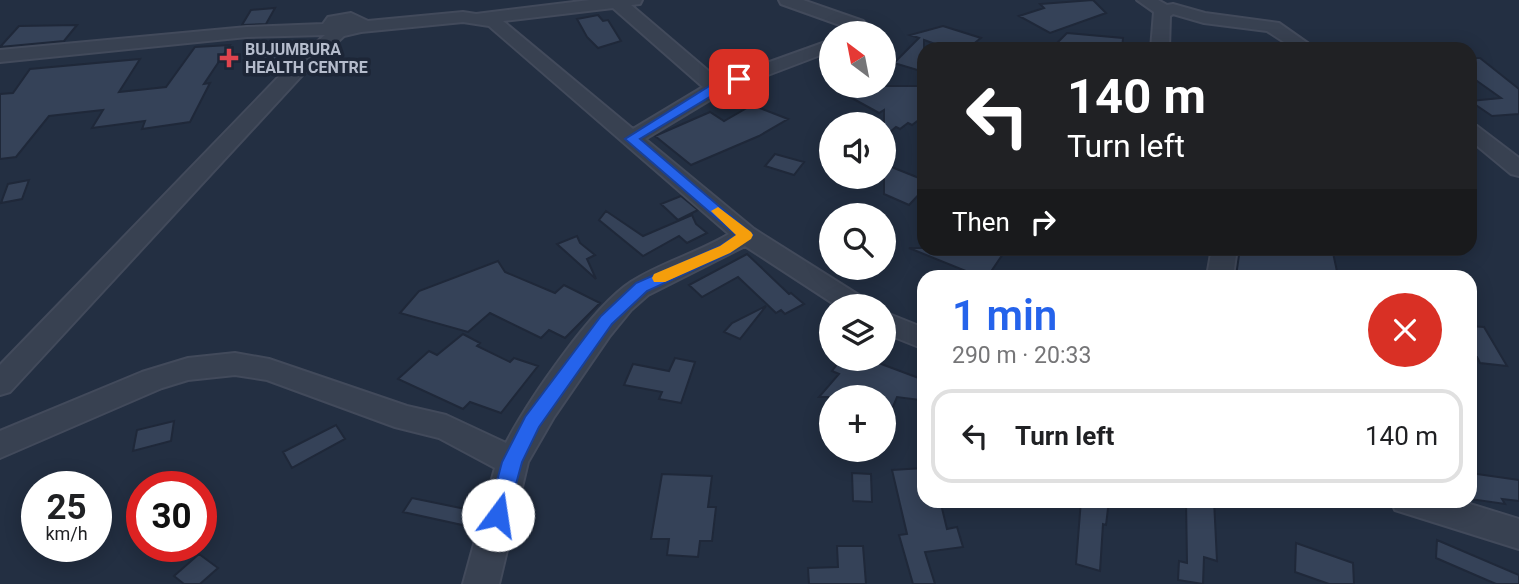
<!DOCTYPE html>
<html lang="en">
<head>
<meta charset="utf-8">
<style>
	:root { --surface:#fff; --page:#f2f2f2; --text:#202124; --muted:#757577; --line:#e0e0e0; --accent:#2563eb }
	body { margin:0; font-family:Roboto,sans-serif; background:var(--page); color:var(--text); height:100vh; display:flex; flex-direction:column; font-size:26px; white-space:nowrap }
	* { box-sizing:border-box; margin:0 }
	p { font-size:23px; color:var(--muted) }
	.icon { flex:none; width:38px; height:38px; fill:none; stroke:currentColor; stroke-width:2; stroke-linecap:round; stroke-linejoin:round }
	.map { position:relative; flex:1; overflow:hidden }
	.sheet { position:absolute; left:917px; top:270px; width:560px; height:238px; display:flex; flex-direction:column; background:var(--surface); border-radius:21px; box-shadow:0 4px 18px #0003 }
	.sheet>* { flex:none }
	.hud { position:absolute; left:917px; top:42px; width:560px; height:214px; border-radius:21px; box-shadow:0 4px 18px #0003; background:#202124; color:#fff; overflow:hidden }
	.needle { width:46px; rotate:328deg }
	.buttons { position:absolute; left:819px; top:21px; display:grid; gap:14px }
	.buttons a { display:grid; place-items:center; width:77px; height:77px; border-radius:50%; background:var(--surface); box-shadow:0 4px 18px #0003; font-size:35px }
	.speed { position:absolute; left:21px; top:471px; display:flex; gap:14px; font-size:35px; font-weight:700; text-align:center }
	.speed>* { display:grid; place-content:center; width:91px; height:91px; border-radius:50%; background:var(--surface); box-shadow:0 4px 18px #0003; line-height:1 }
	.speed small { font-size:18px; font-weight:400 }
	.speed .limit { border:10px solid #d22; background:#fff; color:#111 }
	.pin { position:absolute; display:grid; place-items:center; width:60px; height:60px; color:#fff; margin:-30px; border-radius:14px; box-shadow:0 4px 10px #0006 }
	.me { position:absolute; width:77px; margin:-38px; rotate:14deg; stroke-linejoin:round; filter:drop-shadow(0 0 5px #0008) }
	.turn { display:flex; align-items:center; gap:24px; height:147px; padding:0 35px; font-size:32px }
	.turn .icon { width:91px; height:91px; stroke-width:2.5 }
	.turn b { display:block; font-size:49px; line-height:60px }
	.then { display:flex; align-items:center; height:66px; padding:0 35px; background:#0003; gap:14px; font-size:26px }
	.round { display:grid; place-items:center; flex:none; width:74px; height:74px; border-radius:37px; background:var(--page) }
	.summary { display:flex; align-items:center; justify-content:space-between; height:119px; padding:0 35px }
	h1 { font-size:42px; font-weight:600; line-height:52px; color:var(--accent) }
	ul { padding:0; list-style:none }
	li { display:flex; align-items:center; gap:21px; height:94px; margin:0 14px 10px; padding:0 21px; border:4px solid var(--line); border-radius:21px }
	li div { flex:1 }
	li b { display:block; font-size:26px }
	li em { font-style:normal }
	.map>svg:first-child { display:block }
	.building { fill:#354258; stroke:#1f2839; stroke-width:2 }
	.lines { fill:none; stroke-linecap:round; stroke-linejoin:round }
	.minor-casing { stroke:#424a5b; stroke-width:4 }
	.minor { fill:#384151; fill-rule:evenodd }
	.route { fill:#2563eb; stroke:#184099; stroke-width:2 }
	.slow { fill:#f59e0b }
	.health-dot { fill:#e0444e; stroke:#1d2637; stroke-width:2.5 }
	.labels { text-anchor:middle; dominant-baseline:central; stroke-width:7; stroke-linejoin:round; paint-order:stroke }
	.far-poi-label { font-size:16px; font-weight:bold; fill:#b5bccc; stroke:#1d2637; text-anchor:start }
</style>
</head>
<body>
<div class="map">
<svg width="1519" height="584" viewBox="0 0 1519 584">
	<rect width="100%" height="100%" fill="#232f42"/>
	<path class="building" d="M1093 0 1106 13 1050 33 1019 16 1044 8 1040 4Z
		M275 8 266 24 242 25 251 10Z
		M598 15 603 21 608 20 621 41 598 48 587 37 577 19Z
		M77 25 64 41 0 47 19 26Z
		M943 26 981 38 967 49H949L924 40V72L894 63 919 38 910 35Z
		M1067 33 1123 38 1122 49H1051Z
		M289 42 281 62 252 64 261 44Z
		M230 45 204 84 210 83 190 122 142 129 145 121 92 128 103 110 49 116 16 157 0 159V94L13 93 30 69 140 59 119 92 166 87 195 47Z
		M1470 58H1480L1519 89V114L1492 116 1470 101 1501 98 1470 76Z
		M830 86H924V116L912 125 908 123 900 129 896 127 884 137V110L879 113Z
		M752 105 788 119 759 136 691 165 655 136 710 112 724 121Z
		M775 154 804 162 794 175 765 166Z
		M884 164 924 180V189L909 205 884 194Z
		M29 180 22 199 1 203 8 184Z
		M681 196 698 210 678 220 661 204Z
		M606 211 643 236 692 215 696 224 707 233 687 243 679 236 643 256 599 220Z
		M577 236 580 243 595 255 587 259 596 279 557 244Z
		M909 248H1007L988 276H978Z
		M1240 248H1332L1338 276H1236Z
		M747 254 789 294 791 293 804 304 785 314 781 310 776 313 738 277 702 297 689 285Z
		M498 261 505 272 555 293 564 285 600 303 565 338 549 330 541 338 490 313 468 332 400 313 419 291Z
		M766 306 740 339 724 332 732 323Z
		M1470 326 1484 327 1507 366 1480 363 1477 357 1470 356Z
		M463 334 480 343 477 346 510 362 514 358 538 366 501 413 470 402 463 409 398 379 429 351 437 355Z
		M675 358 695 362 681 403 659 399 662 392 624 385 633 364 669 371Z
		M841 359H868L924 380 920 400 897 397 884 428V397H819L839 374 832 371Z
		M174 421 171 441 133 451 137 430Z
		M336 425 345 439 292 468 283 452Z
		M924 468V500H940L947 529 957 527 963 547 925 552 935 584H913L899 535 907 534 892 470Z
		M852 473 871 474 872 502 853 501Z
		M1470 473 1519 480V501L1502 499 1505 504 1470 499Z
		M662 474 712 476 708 507H716L712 541H700L698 557 667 555 669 539H651Z
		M412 498 480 512 476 528 403 512Z
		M1081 500H1109L1106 525 1103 524 1100 571 1076 564Z
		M1186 500H1214L1217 561 1204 557 1203 584 1178 580 1179 561 1187 563Z
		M1437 540 1519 575V584H1496L1436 558Z
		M1296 543 1353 563 1354 584H1329L1295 572Z
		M837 546H863L866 584H809L808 568 838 567Z
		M199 554 218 568 200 584H184L174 576Z"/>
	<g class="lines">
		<defs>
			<path id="minor" d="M590 0H642L640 4 631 5 719 80 831 40V51L723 92 645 139 754 229 865 299 869 306H837L745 246 648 295 631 310 609 337 554 417 528 462 499 584H463L495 468 439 438 395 427 267 380 235 375 188 380 162 388 0 458V431L142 372 188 358 235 353 269 359 407 406 446 415 506 443C528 401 592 307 631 282 662 262 698 253 729 234L489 26 463 22 361 32 344 36 307 70 10 392 0 395V365L293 62 325 35 247 37 0 62V50L247 27 323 24 328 17 351 13 368 21 463 12 476 14ZM613 8 703 87 633 129 503 21Z
				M779 0H803L863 21 871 29 868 33H850L851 29 781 4Z
				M1137 0H1158L1167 5 1173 4 1205 13 1279 23 1316 49H1295L1267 31 1204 23 1173 14 1170 16 1169 49H1151L1154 12Z
				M1470 124 1477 126 1519 158V176L1511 174 1470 140Z
				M1212 248H1237L1233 276H1207Z
				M884 312 924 328V349L884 333Z
				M1391 500H1457L1519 519V549L1395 510Z"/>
		</defs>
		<use href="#minor" class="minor-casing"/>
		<use href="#minor" class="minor"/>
	</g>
	<path class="route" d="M735 77 745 79 720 91 640 139 753 235 730 253 647 291 612 324 539 427 522 462 506 521 498 524 491 521 488 515 502 462 525 417 601 316 636 283 720 246 736 235 625 139 711 85Z"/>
	<path class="slow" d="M718 207 751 232 753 235 751 239 730 253 665 282H654L652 278 654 274 720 246 736 235 711 211Z"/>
	<path class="health-dot" d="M225.5 47.5h7v7h7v7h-7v7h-7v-7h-7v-7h7z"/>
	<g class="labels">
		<g class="far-poi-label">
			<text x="245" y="49">BUJUMBURA<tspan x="245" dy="18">HEALTH CENTRE</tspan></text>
		</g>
	</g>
</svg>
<div class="buttons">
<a><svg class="needle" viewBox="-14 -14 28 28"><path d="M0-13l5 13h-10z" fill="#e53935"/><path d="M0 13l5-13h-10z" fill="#757577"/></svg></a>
<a><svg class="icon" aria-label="sound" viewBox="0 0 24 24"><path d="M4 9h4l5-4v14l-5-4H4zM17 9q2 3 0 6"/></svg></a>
<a><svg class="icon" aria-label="search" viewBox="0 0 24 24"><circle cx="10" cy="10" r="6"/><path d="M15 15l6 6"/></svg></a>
<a><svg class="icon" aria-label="layers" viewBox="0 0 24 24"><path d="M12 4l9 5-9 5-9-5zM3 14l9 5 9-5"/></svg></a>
<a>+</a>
</div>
<div class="speed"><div>25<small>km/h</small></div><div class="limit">30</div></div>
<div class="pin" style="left:739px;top:79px;background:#d93025"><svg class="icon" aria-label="arrive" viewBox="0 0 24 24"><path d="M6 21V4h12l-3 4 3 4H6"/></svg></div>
<svg class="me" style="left:498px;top:515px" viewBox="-20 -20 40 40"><circle r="19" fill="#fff"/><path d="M0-13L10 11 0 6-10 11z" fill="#2563eb"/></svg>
<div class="hud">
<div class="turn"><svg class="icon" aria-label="left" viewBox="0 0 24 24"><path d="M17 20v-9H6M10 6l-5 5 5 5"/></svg><div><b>140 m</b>Turn left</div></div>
<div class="then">Then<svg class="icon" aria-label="right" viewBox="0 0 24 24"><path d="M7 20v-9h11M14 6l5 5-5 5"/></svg></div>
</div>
<section class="sheet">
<div class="summary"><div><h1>1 min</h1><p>290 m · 20:33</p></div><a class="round" style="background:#d93025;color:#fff"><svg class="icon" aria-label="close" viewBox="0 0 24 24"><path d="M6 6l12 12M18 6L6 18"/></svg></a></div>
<ul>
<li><svg class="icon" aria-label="left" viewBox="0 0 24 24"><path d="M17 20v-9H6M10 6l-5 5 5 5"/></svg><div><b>Turn left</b></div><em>140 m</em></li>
</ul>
</section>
</div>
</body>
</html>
